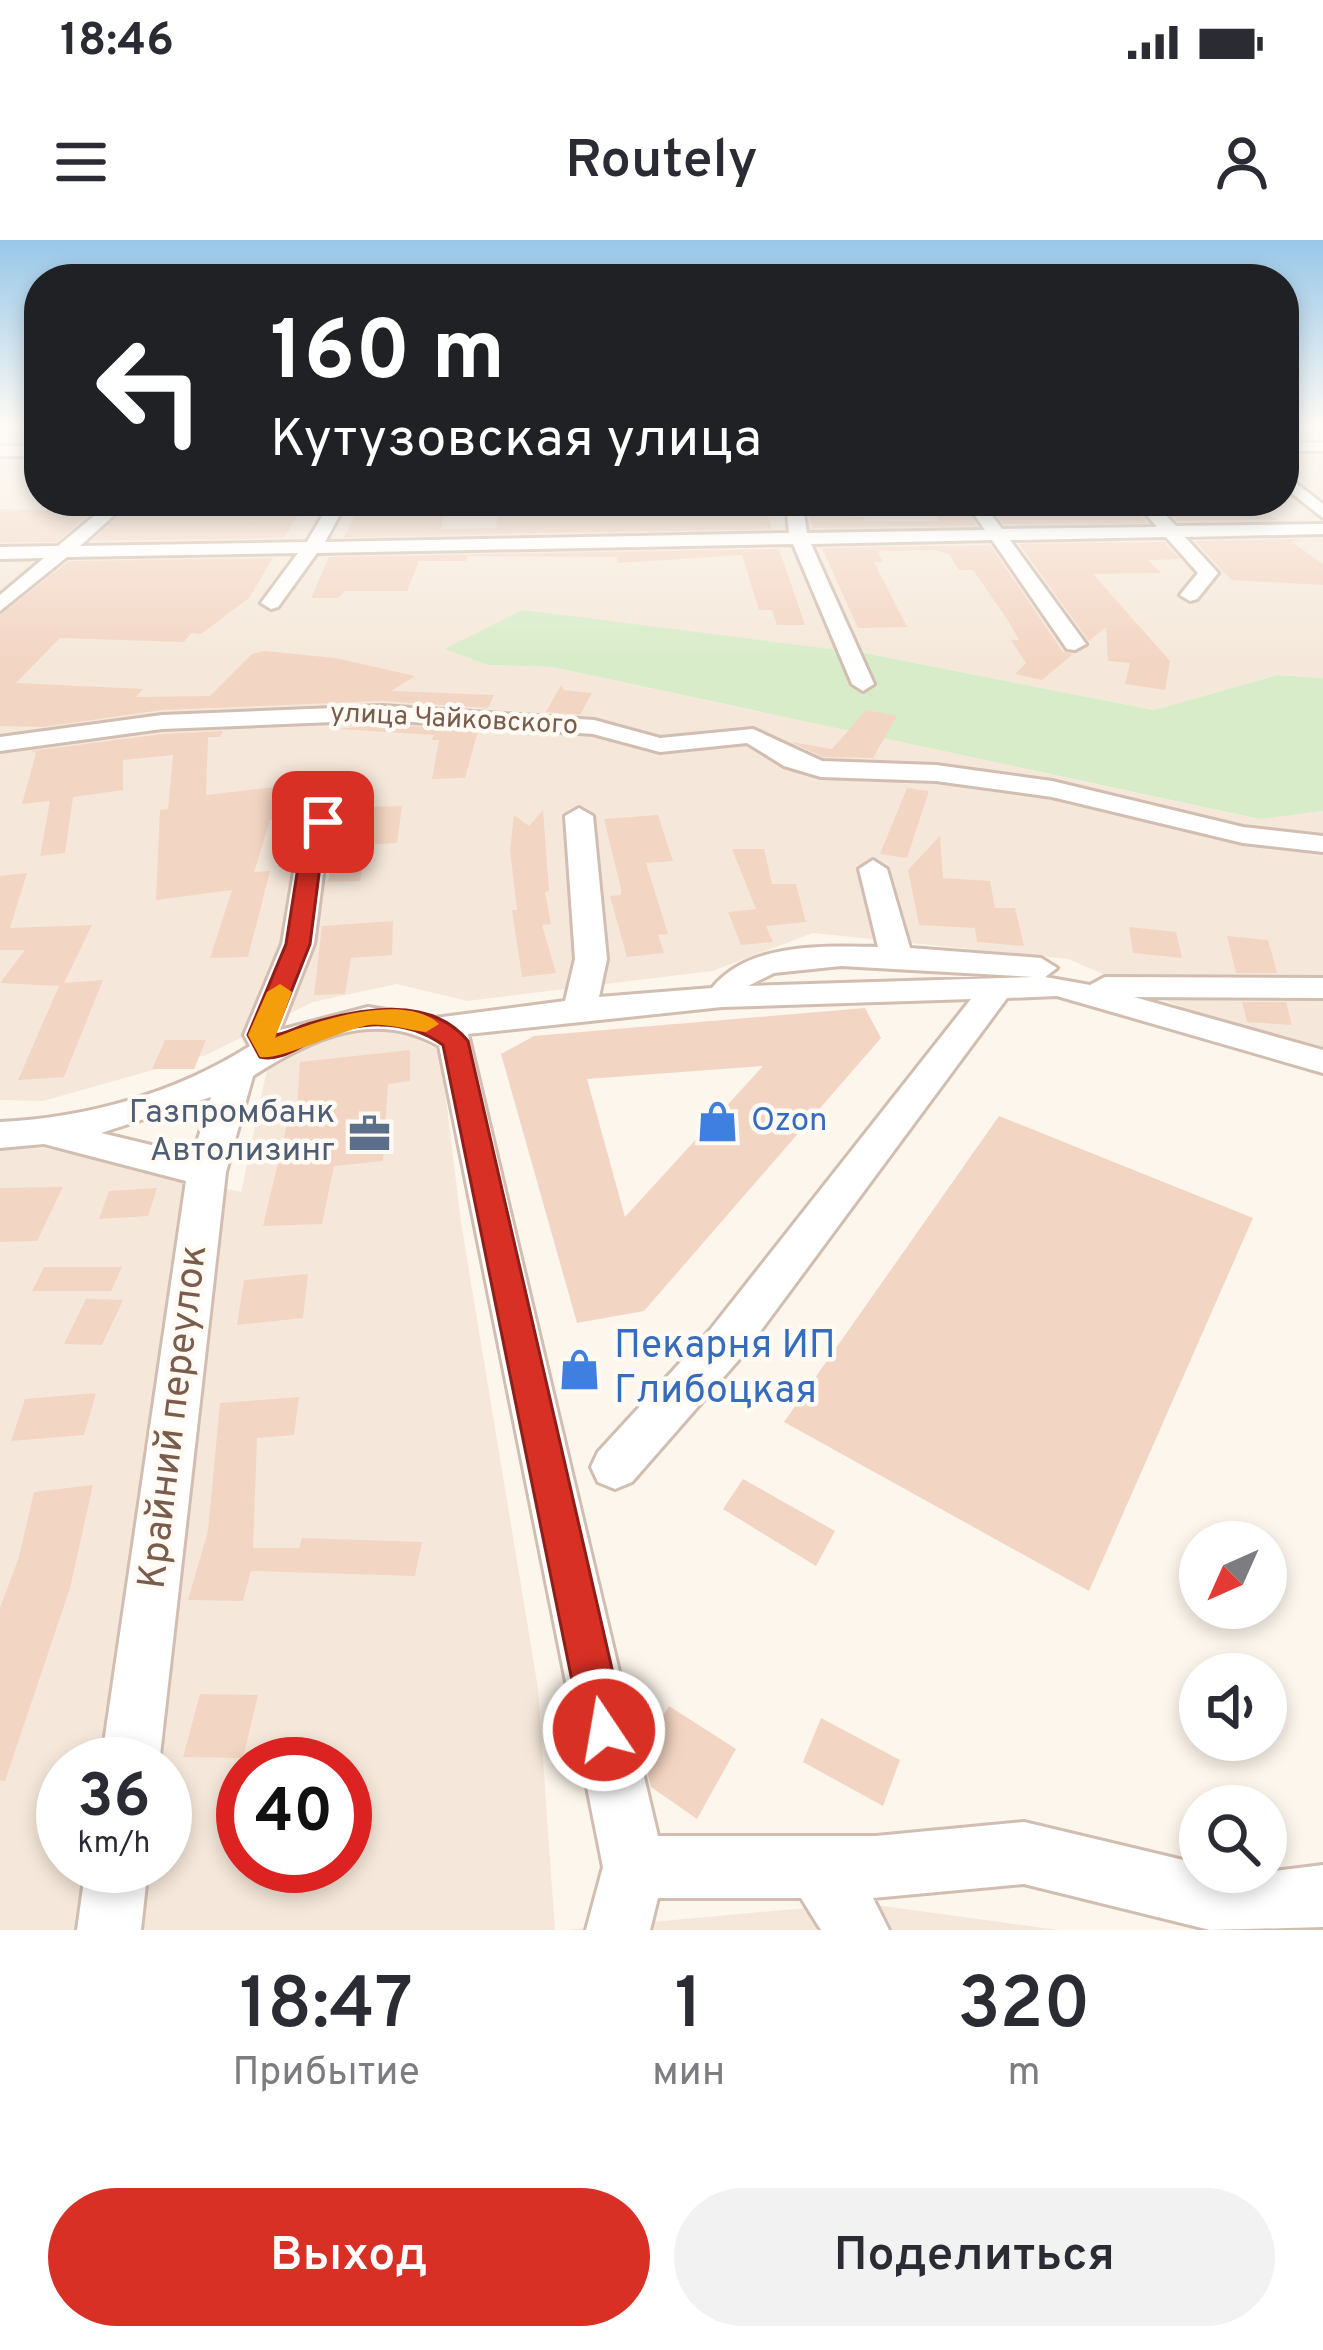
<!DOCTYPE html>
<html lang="ru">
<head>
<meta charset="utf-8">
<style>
	:root { --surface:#fff; --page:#f2f2f3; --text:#2b2b33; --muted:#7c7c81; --accent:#d93025 }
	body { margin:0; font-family:Overpass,sans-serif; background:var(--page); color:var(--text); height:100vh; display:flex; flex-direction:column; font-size:45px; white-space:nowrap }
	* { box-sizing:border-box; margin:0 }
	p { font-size:39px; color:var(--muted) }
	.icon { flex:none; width:66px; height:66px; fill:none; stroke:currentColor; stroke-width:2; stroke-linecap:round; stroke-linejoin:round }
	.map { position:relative; height:1690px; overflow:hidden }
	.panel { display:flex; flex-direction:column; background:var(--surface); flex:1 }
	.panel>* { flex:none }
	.top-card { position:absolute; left:24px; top:24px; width:1275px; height:252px; border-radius:48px; box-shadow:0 6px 18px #0003; background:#202124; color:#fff; overflow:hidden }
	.needle { width:78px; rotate:225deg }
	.tools { position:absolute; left:1179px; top:1281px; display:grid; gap:24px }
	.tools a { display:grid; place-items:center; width:108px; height:108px; border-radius:50%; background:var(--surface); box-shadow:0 6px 18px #0003; font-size:60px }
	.speed { position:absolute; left:36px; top:1497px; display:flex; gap:24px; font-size:60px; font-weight:700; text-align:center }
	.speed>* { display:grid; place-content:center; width:156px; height:156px; border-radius:50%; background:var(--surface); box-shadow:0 6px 18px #0003; line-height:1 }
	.speed small { font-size:30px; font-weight:400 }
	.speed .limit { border:18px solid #d22; background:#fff; color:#111 }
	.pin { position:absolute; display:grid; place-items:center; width:102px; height:102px; color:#fff; margin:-51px; border-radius:24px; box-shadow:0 6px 18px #0006 }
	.me { position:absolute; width:132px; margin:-66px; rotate:348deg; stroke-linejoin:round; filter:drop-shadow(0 0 9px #0008) }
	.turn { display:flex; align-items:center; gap:42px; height:252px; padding:0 48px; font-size:54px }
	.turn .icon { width:156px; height:156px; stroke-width:2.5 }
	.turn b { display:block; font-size:84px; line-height:102px }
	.eta { display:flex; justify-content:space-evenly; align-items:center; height:204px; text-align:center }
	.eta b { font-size:72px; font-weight:600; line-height:84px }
	.button { display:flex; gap:24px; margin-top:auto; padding:24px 48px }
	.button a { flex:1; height:138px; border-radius:72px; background:var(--accent); color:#fff; font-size:48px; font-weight:600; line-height:138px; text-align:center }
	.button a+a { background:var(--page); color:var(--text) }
	.status { display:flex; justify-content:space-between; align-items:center; height:84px; padding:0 60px; background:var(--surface); direction:ltr }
	.status svg { height:33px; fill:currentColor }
	header { display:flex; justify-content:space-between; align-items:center; height:156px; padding:0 48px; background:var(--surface); font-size:54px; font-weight:600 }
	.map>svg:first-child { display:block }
	.residential { fill:#f5e8da; fill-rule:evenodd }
	.green { fill:#d8ecc9 }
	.building { fill:#f3d5c3; fill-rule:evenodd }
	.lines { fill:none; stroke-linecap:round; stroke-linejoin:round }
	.minor-casing { stroke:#d1beb0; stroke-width:6 }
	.minor { fill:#fff; fill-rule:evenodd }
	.route { fill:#d93025; stroke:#8d1f18; stroke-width:3 }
	.slow { fill:#f59e0b }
	.labels { text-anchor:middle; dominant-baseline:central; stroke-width:9; stroke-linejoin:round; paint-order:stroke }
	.far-street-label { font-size:27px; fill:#7a5c4d; stroke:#fffaf3 }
	.service-label { font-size:33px; fill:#4e5e75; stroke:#fffaf3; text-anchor:end }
	.shop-label { font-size:33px; fill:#366cbe; stroke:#fffaf3; text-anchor:start }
	.near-shop-label { font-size:39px; fill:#366cbe; stroke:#fffaf3; text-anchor:start }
	.near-street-label { font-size:39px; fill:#7a5c4d; stroke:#fffaf3 }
</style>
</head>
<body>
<div class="status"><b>18:46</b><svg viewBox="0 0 49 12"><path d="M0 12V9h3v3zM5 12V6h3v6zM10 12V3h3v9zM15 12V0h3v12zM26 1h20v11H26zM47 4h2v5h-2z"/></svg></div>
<header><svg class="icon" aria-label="menu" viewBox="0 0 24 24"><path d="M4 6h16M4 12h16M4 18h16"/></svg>Routely<svg class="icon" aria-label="person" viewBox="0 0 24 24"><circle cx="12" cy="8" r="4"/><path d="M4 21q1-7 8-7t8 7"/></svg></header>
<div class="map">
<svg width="1323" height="1690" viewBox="0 0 1323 1690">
	<rect width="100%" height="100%" fill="#fdf6ec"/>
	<path class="residential" d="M0 186H39V261H1284V186H1323V283L0 307Z
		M1323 292V438L1277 435 1154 470 864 413 523 371 447 409 488 425 552 427 1258 579 1323 571V807L1202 776 1068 719 813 693 712 731 467 761 397 744 313 762 206 815 43 861 0 860V317Z
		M372 788H395L440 810 461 982 538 1448 555 1690H0V909L44 908 241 952 267 829 302 806ZM63 1524H165V1626H63ZM243 1524H345V1626H243Z
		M861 1663 1058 1690H565Z"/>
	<path class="green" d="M523 370 864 413 1154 470 1277 435 1323 438V571L1259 579 552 427 488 425 445 409Z"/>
	<path class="building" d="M83 261H105L56 302H0V269L66 271Z
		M134 261H168L152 275H248L255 267 302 268 284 298 92 301Z
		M362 261 446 264 441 289 496 288 498 274 572 273V261L763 262 772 289 344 297Z
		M1103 261 1131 262 1147 283 1004 284 992 269H1000L996 262 1034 263 1036 268H1109Z
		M1160 262 1255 264 1277 280 1178 281Z
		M934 268H965L977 286 813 288 809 275 863 277 865 281H939Z
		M1303 299 1291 301 1323 324V345L1231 340 1195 301Z
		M1164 302 1180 319 1148 320 1161 333 1093 334 1170 421 1165 450 1125 444 1130 423 1108 421 1106 387 1089 401 1019 304Z
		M990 305 1063 412 1073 414 1042 440 1015 434 1026 423 1011 400H1019L1009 382 973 330H959L949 314 934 310 877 311 883 322H874L907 387 858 388 822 308Z
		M779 309 805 385H777L772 370H759L742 315 618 323 617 317 467 316 466 321H419L407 351H345L338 358H311L329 317Z
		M273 318 249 358 201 394 191 393 184 402 60 398 16 443 143 449 136 457 210 456 252 414 265 411 335 418 415 436 391 451 494 455 488 468 382 461 162 470 43 487 0 486V375L69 321Z
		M561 445 564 450 592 453 580 475 546 472Z
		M866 470 897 476 873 518 823 517 791 502 832 509Z
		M382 484 478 491 465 538 432 539 439 500H431L434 495 338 489Z
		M223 491 220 497H208L206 555 283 546 278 579 270 580 254 632 270 631 248 717 210 718 232 650 156 660 160 570 168 569 173 515 123 520V550L73 557 65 613 40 616 50 561 22 564 36 513 31 511 162 494Z
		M907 548 929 551 907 618 880 614Z
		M402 566 397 603 367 605 360 641 328 642 335 604 363 603 370 567Z
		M543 570 549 651 545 652 551 684 542 685 556 733 522 737 512 670H517L510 610 514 575 529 586Z
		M658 575 673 621 646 623 668 694 658 695 664 713 627 717 610 656 621 655V649L604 579Z
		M940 596 943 638 990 641 995 668H1015L1024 706 977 702 975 688 919 685 908 630Z
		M732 609H764L772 644H796L806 682 766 686 773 702 741 705 728 672 756 669Z
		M27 633 10 688 92 685 64 743 103 740 64 837 18 840 59 746 0 743 25 710H0V636Z
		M393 681 392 715 351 718 345 754 314 755 322 686Z
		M1129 687 1176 692 1182 718 1133 713Z
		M1227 696 1268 700 1277 733H1236Z
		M1242 762H1286L1292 785 1247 782Z
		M865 768 881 798 644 1071 577 1083 501 814 534 796ZM763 826 625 977 587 839Z
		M165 800H206L194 829H152Z
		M410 810V841L388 844 383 921 334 926 322 984 263 986 288 880H296L300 822Z
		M999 876 1253 978 1089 1351 784 1182Z
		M63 947 37 1001 0 1002V948Z
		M157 948 148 976 99 979 109 951Z
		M44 1027H122L111 1051H32Z
		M308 1034 303 1078 237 1085 244 1040Z
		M86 1059 123 1060 102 1105 64 1104Z
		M96 1153 84 1195 11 1201 25 1159Z
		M299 1157 294 1195 257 1198 253 1308H299L302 1298 422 1302 415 1336 251 1331 243 1361 188 1360 208 1291 220 1163Z
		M743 1239 835 1291 816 1326 723 1269Z
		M93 1245 70 1348 5 1541 0 1540V1368L19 1317 34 1252Z
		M200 1454 258 1455 243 1518 183 1517Z
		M669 1466 736 1509 697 1579 651 1547 642 1510Z
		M821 1478 900 1520 883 1566 803 1522Z"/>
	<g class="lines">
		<defs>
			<path id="minor" d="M1284 203H1323V211H1284Z
				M0 206H39V216H0Z
				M1284 234 1323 264V278L1284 247Z
				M112 261H130L80 306 307 302 331 261H347L325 302 789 293 786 261H802L807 293 985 290 965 261H981L1002 289 1157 287 1135 261H1152L1176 286 1323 284V294L1185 297 1218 333 1197 359 1190 361 1180 355 1198 333 1166 297 1010 300 1086 404 1075 410 1067 409 992 300 811 304 874 444 863 451 852 444 793 304 317 313 278 367 271 369 261 363 298 313 67 317 0 371V355L44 318 0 319V307L58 306Z
				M382 466 594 480 660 498 753 489 822 521 936 525 1052 541 1243 587 1323 596V612L1243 603 1052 557 936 541 821 537 784 526 747 503 660 512 593 494 382 480 162 489 0 511V497L162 475Z
				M579 568 593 576 607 719 599 757 712 748C749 702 825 706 878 707L859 629 873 620 887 629 910 708 1041 718 1057 728 1045 737 1090 745 1105 737 1323 738V758L1134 757 1323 810V833L1057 756 1007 758 742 1116 632 1242 615 1249 598 1242 591 1227 598 1212 710 1090 971 759 722 767 468 794 658 1596H876L1024 1582 1200 1624V1632H1266L1323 1625V1687L1210 1690 1024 1644 873 1658 889 1690H821L801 1658H658L650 1690H586L603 1627 439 806C374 768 310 799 253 836L226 932 159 1524H101L186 941 44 904 0 908V882C87 878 176 853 250 806L244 795 282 704 300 595 313 576 323 574 337 582 328 595 314 704 280 790 368 767 435 778 565 761 575 719 565 576ZM841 726 1034 737 748 746 774 733ZM211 857 193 915 101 893Z
				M86 1626H148L141 1690H77Z"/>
		</defs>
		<use href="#minor" class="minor-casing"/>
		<use href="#minor" class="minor"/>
	</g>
	<linearGradient id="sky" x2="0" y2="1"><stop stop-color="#97c7e8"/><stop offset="0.44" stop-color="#fefbf6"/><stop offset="1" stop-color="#fefbf6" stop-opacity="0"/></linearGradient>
	<rect width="1323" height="422" fill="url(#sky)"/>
	<path class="route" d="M323 575 333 582 324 595 310 704 274 795C283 795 295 788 308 784 358 769 430 754 468 801L626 1490 620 1505 604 1511 589 1505 582 1490 443 805C404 777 357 781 314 800 297 808 279 822 260 817L248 795 286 704 303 595 315 577Z"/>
	<path class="slow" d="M280 744 292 752 275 798C314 781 404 751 439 784L426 792C408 790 387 783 369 785 342 790 279 821 260 817L248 795 267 752Z"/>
	<defs>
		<symbol id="shop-bare" viewBox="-9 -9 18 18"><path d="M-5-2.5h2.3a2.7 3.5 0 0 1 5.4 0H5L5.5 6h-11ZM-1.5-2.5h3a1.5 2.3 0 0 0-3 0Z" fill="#3f7fe0" stroke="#fffaf3" stroke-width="2.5" paint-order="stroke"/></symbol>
		<symbol id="office-bare" viewBox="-9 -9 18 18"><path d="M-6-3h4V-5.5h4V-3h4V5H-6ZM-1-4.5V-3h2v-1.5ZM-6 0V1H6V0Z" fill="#5c6f8a" stroke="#fffaf3" stroke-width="2.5" paint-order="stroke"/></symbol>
	</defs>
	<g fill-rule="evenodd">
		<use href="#shop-bare" x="688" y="852" width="59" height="59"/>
		<use href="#office-bare" x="340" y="864" width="59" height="59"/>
		<use href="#shop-bare" x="550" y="1100" width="59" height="59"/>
	</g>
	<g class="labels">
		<g class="far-street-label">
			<text transform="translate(454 480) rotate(3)">улица Чайковского</text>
		</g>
		<g class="service-label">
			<text x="335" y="874">Газпромбанк<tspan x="335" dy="38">Автолизинг</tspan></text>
		</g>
		<g class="shop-label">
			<text x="751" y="882">Ozon</text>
		</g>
		<g class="near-shop-label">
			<text x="614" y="1107">Пекарня ИП<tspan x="614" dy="45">Глибоцкая</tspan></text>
		</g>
		<g class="near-street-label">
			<text transform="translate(175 1177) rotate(-83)">Крайний переулок</text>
		</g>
	</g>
</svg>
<div class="tools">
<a><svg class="needle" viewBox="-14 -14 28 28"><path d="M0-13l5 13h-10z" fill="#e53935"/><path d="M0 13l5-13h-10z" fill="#7c7c81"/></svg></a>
<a><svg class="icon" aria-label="sound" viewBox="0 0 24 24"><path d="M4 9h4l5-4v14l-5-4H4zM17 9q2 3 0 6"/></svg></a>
<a><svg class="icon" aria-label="search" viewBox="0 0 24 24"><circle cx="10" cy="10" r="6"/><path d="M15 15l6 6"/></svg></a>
</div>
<div class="speed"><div>36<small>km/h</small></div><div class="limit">40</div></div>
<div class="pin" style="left:323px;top:582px;background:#d93025"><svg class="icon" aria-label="arrive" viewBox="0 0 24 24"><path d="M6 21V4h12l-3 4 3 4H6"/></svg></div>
<svg class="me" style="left:604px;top:1490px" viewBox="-20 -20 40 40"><circle r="17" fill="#d93025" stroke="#fff" stroke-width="3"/><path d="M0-11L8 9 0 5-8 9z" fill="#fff"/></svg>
<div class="top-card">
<div class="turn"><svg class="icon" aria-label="left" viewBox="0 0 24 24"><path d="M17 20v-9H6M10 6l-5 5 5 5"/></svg><div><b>160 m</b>Кутузовская улица</div></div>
</div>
</div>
<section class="panel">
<div class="eta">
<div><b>18:47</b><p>Прибытие</p></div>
<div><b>1</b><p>мин</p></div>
<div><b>320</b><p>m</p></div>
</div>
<div class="button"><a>Выход</a><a>Поделиться</a></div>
</section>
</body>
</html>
